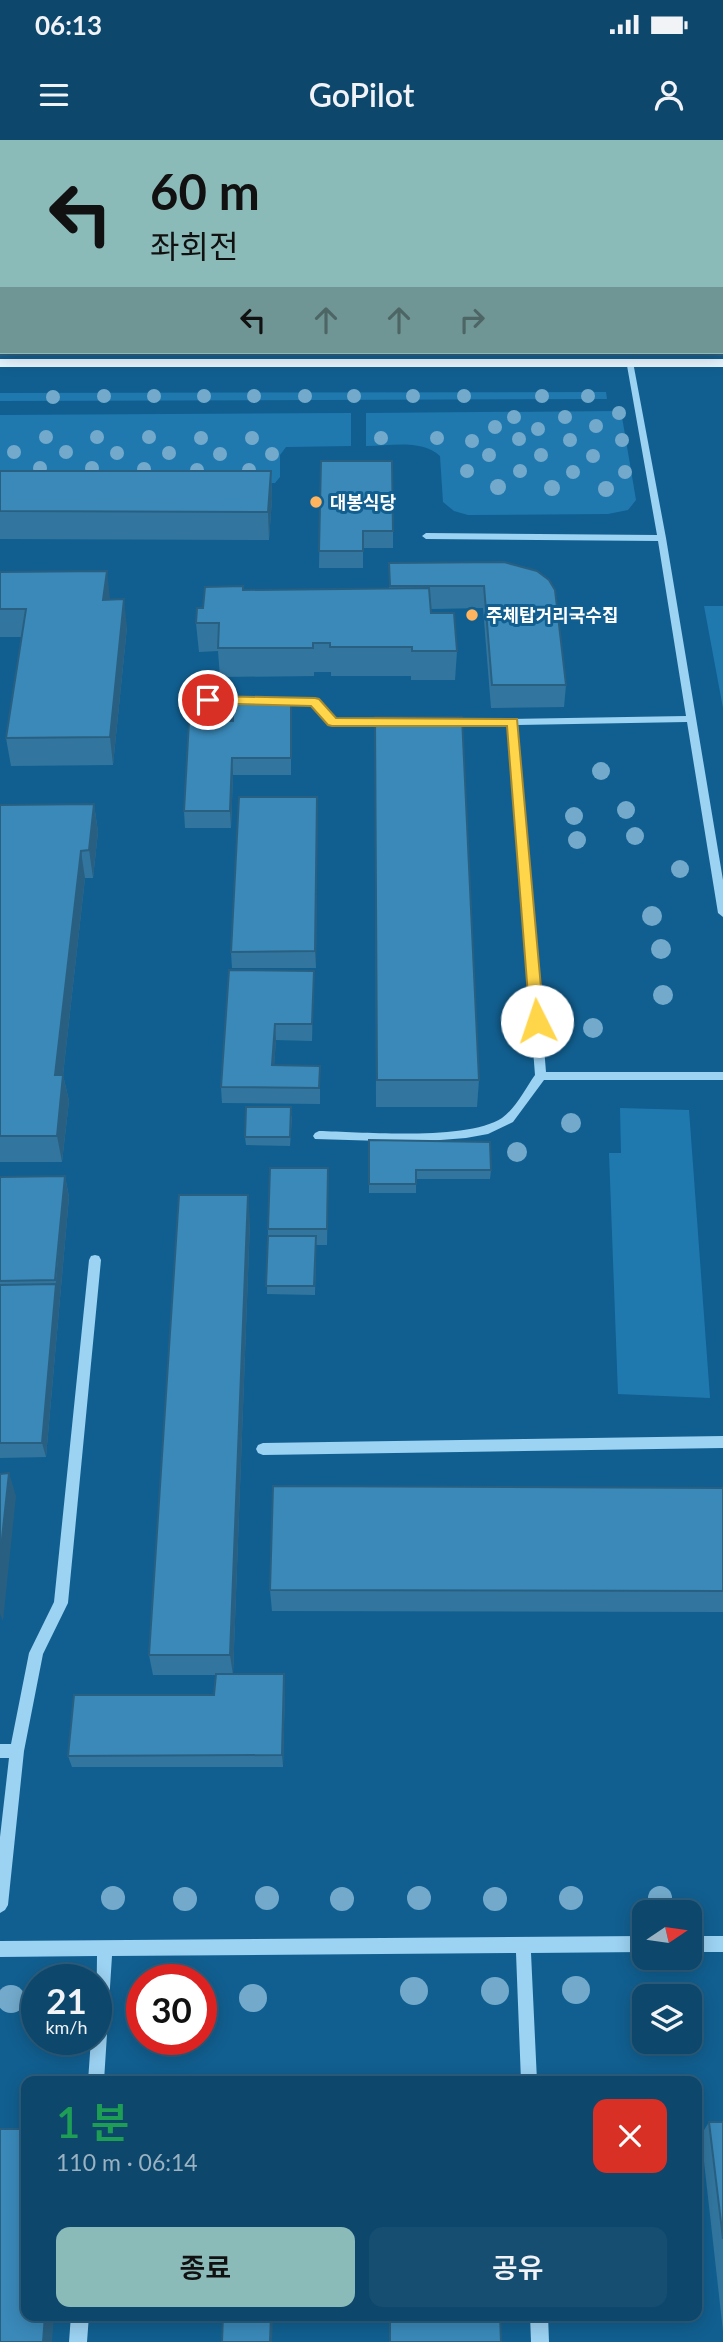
<!DOCTYPE html>
<html lang="ko">
<head>
<meta charset="utf-8">
<style>
	:root { --surface:#0d476c; --page:#164e72; --text:#f1f3f6; --muted:#9ab2c2; --line:#2d5f7f; --accent:#8bbbb9 }
	body { margin:0; font-family:Lato,"Noto Sans KR",sans-serif; background:var(--page); color:var(--text); height:100vh; display:flex; flex-direction:column; font-size:26px; white-space:nowrap }
	* { box-sizing:border-box; margin:0 }
	p { font-size:23px; color:var(--muted) }
	.icon { flex:none; width:38px; height:38px; fill:none; stroke:currentColor; stroke-width:2; stroke-linecap:round; stroke-linejoin:round }
	.map { position:relative; flex:1; overflow:hidden }
	.panel { position:absolute; left:21px; top:1936px; width:681px; height:245px; display:flex; flex-direction:column; background:var(--surface); border-radius:14px; box-shadow:0 4px 18px #0003,0 0 0 2px var(--line) }
	.panel>* { flex:none }
	.guide { position:absolute; left:0px; top:0px; width:724px; height:214px; box-shadow:0 4px 18px #0003,0 0 0 2px var(--line); background:#8bbbb9; color:#111; overflow:hidden }
	.needle { width:46px; rotate:77deg }
	.buttons { position:absolute; left:632px; top:1760px; display:grid; gap:14px }
	.buttons a { display:grid; place-items:center; width:70px; height:70px; border-radius:14px; background:var(--surface); box-shadow:0 4px 18px #0003,0 0 0 2px var(--line); font-size:35px }
	.speed { position:absolute; left:21px; top:1824px; display:flex; gap:14px; font-size:35px; font-weight:700; text-align:center }
	.speed>* { display:grid; place-content:center; width:91px; height:91px; border-radius:50%; background:var(--surface); box-shadow:0 4px 18px #0003,0 0 0 2px var(--line); line-height:1 }
	.speed small { font-size:18px; font-weight:400 }
	.speed .limit { border:10px solid #d22; background:#fff; color:#111 }
	.pin { position:absolute; display:grid; place-items:center; width:60px; height:60px; color:#fff; margin:-30px; border:4px solid #fff; border-radius:50%; box-shadow:0 2px 7px #0007 }
	.me { position:absolute; width:77px; margin:-38px; rotate:356deg; stroke-linejoin:round; filter:drop-shadow(0 0 5px #0008) }
	.turn { display:flex; align-items:center; gap:24px; height:147px; padding:0 35px; font-size:32px }
	.turn .icon { width:91px; height:91px; stroke-width:2.5 }
	.turn b { display:block; font-size:49px; line-height:60px }
	.lanes { display:flex; align-items:center; height:66px; padding:0 35px; background:#0003; justify-content:center; gap:35px; direction:ltr }
	.lanes .off { opacity:.35 }
	.round { display:grid; place-items:center; flex:none; width:74px; height:74px; border-radius:14px; background:var(--page) }
	.summary { display:flex; align-items:center; justify-content:space-between; height:119px; padding:0 35px }
	h1 { font-size:42px; font-weight:600; line-height:52px; color:#1e9e55 }
	.cta { display:flex; gap:14px; margin-top:auto; padding:14px 35px }
	.cta a { flex:1; height:80px; border-radius:14px; background:var(--accent); color:#111; font-size:28px; font-weight:600; line-height:80px; text-align:center }
	.cta a+a { background:var(--page); color:var(--text) }
	.status { display:flex; justify-content:space-between; align-items:center; height:49px; padding:0 35px; background:var(--surface); direction:ltr }
	.status svg { height:19px; fill:currentColor }
	header { display:flex; justify-content:space-between; align-items:center; height:91px; padding:0 35px; background:var(--surface); font-size:32px; font-weight:600 }
	.map>svg:first-child { display:block }
	.green { fill:#2079ae }
	.lines { fill:none; stroke-linecap:round; stroke-linejoin:round }
	.minor { fill:#9cd2f2; fill-rule:evenodd }
	.major { fill:#e7f5ff; fill-rule:evenodd }
	.tree { fill:#73aacc }
	.wall { fill:#32769f }
	.shaded-wall { fill:#296082 }
	.building { fill:#3a89b9; stroke:#296082; stroke-width:2 }
	.route { fill:#ffd54a; stroke:#a68a30; stroke-width:2 }
	.poi-dot { fill:#ffb45d; stroke:#115f90; stroke-width:2.5 }
	.labels { text-anchor:middle; dominant-baseline:central; stroke-width:6; stroke-linejoin:round; paint-order:stroke }
	.far-poi-label { font-size:18px; font-weight:bold; fill:#fff; stroke:#115f90; text-anchor:start }
</style>
</head>
<body>
<div class="status"><b>06:13</b><svg viewBox="0 0 49 12"><path d="M0 12V9h3v3zM5 12V6h3v6zM10 12V3h3v9zM15 12V0h3v12zM26 1h20v11H26zM47 4h2v5h-2z"/></svg></div>
<header><svg class="icon" aria-label="menu" viewBox="0 0 24 24"><path d="M4 6h16M4 12h16M4 18h16"/></svg>GoPilot<svg class="icon" aria-label="person" viewBox="0 0 24 24"><circle cx="12" cy="8" r="4"/><path d="M4 21q1-7 8-7t8 7"/></svg></header>
<div class="map">
<svg width="723" height="2202" viewBox="0 0 723 2202">
	<rect width="100%" height="100%" fill="#115f90"/>
	<path class="green" d="M0 0H723V198V2H2L0 200Z
		M606 252 607 259 0 261V253Z
		M621 271 636 360 628 370 608 374 468 375 454 371 443 362 440 316C422 299 390 306 366 306V273Z
		M351 273V306L286 307 280 315V337L275 343 0 347V275Z
		M704 466H723V568Z
		M620 968 689 970 710 1258 618 1254 609 1013H621Z"/>
	<g class="lines">
		<path class="minor" d="M626 220 633 222 666 398 723 740V777L718 773 687 582 518 585 546 932H723V940H544L513 982 488 994 466 998 415 1002 315 999 313 996 315 993 319 991C362 992 467 1001 502 978 516 968 525 949 535 935L508 585H446L441 582 443 580 686 576 658 401 426 399 422 396 426 393 657 395Z
			M208 557 248 558 253 561 248 564 205 562 203 560Z
			M277 558 318 560 335 579H390L395 582 390 585H332L329 584 312 565 274 563 272 561Z
			M95 1115 99 1116 101 1120 68 1463 43 1514 24 1611 8 1765 5 1770 0 1773V1697L9 1618H0V1604H11L29 1513 54 1462 89 1120 91 1116Z
			M723 1296V1308L263 1315 258 1313 256 1309 258 1305 263 1303Z
			M644 1796V1812L531 1813 537 1941H521L516 1813 112 1816 104 1941H88L91 1899H96L97 1816 0 1817V1801Z
			M690 1796H723V1812H690Z
			M71 2175H89L87 2202H69Z
			M530 2175H548L549 2202H531Z"/>
		<path class="major" d="M0 219H723V227H0Z"/>
	</g>
	<g class="tree">
		<circle cx="104" cy="256" r="7"/>
		<circle cx="154" cy="256" r="7"/>
		<circle cx="204" cy="256" r="7"/>
		<circle cx="254" cy="256" r="7"/>
		<circle cx="305" cy="256" r="7"/>
		<circle cx="354" cy="256" r="7"/>
		<circle cx="413" cy="256" r="7"/>
		<circle cx="464" cy="256" r="7"/>
		<circle cx="542" cy="256" r="7"/>
		<circle cx="588" cy="256" r="7"/>
		<circle cx="53" cy="257" r="7"/>
		<circle cx="619" cy="273" r="7"/>
		<circle cx="514" cy="277" r="7"/>
		<circle cx="565" cy="277" r="7"/>
		<circle cx="596" cy="286" r="7"/>
		<circle cx="495" cy="287" r="7"/>
		<circle cx="538" cy="289" r="7"/>
		<circle cx="46" cy="297" r="7"/>
		<circle cx="97" cy="297" r="7"/>
		<circle cx="149" cy="297" r="7"/>
		<circle cx="201" cy="298" r="7"/>
		<circle cx="252" cy="298" r="7"/>
		<circle cx="381" cy="298" r="7"/>
		<circle cx="437" cy="298" r="7"/>
		<circle cx="519" cy="299" r="7"/>
		<circle cx="570" cy="300" r="7"/>
		<circle cx="622" cy="300" r="7"/>
		<circle cx="472" cy="301" r="7"/>
		<circle cx="14" cy="312" r="7"/>
		<circle cx="66" cy="312" r="7"/>
		<circle cx="117" cy="313" r="7"/>
		<circle cx="169" cy="313" r="7"/>
		<circle cx="220" cy="314" r="7"/>
		<circle cx="272" cy="314" r="7"/>
		<circle cx="489" cy="315" r="7"/>
		<circle cx="541" cy="315" r="7"/>
		<circle cx="593" cy="316" r="7"/>
		<circle cx="40" cy="328" r="7"/>
		<circle cx="92" cy="328" r="7"/>
		<circle cx="144" cy="329" r="7"/>
		<circle cx="197" cy="330" r="7"/>
		<circle cx="249" cy="330" r="7"/>
		<circle cx="467" cy="331" r="7"/>
		<circle cx="520" cy="331" r="7"/>
		<circle cx="573" cy="332" r="7"/>
		<circle cx="625" cy="332" r="7"/>
		<circle cx="498" cy="347" r="8"/>
		<circle cx="552" cy="348" r="8"/>
		<circle cx="606" cy="349" r="8"/>
		<circle cx="601" cy="631" r="9"/>
		<circle cx="626" cy="670" r="9"/>
		<circle cx="574" cy="676" r="9"/>
		<circle cx="635" cy="696" r="9"/>
		<circle cx="577" cy="700" r="9"/>
		<circle cx="680" cy="729" r="9"/>
		<circle cx="652" cy="776" r="10"/>
		<circle cx="661" cy="809" r="10"/>
		<circle cx="663" cy="855" r="10"/>
		<circle cx="593" cy="888" r="10"/>
		<circle cx="571" cy="983" r="10"/>
		<circle cx="517" cy="1012" r="10"/>
		<circle cx="113" cy="1758" r="12"/>
		<circle cx="267" cy="1758" r="12"/>
		<circle cx="419" cy="1758" r="12"/>
		<circle cx="571" cy="1758" r="12"/>
		<circle cx="660" cy="1758" r="12"/>
		<circle cx="185" cy="1759" r="12"/>
		<circle cx="342" cy="1759" r="12"/>
		<circle cx="495" cy="1759" r="12"/>
		<circle cx="576" cy="1850" r="14"/>
		<circle cx="414" cy="1851" r="14"/>
		<circle cx="495" cy="1851" r="14"/>
		<circle cx="253" cy="1858" r="14"/>
		<circle cx="11" cy="1859" r="14"/>
	</g>
	<path class="wall" d="M321 321 393 391V408H363V428H319Z
		M0 331H271L272 359 269 400 0 399Z
		M504 422 566 545 564 567 491 568 483 468 431 469V473L457 511 455 540H411V536H331V532H314V536L220 537 218 511 199 512 196 483 203 468 243 450 389 449V423Z
		M0 432 110 460 127 487 113 625 11 626 6 598 22 497H0Z
		M291 558V635H233L231 688H185L184 671 233 581Z
		M375 577 479 940 477 967H376Z
		M317 657 316 828H232L231 812Z
		M94 664 98 692 93 738H85L63 935 69 961 62 1022H0V665Z
		M314 831 312 901 276 900 274 925 320 942V964L222 963 221 947Z
		M292 976 290 1006 246 1005 245 997Z
		M369 1000 491 1030 490 1039H416V1053H369Z
		M65 1036 69 1057 46 1317 0 1318V1037Z
		M328 1044 327 1105H316L315 1155 267 1154 268 1089Z
		M250 1081 233 1534H284L285 1546 283 1627H72L68 1616 214 1555 216 1535H153L149 1515Z
		M723 1348V1472L272 1471 270 1450Z
		M709 1982H723V2191L701 1995Z"/>
	<path class="shaded-wall" d="M271 331 272 359 269 400 268 372Z
		M107 431 110 459 107 487 103 460Z
		M124 459 127 487 113 625 110 597Z
		M232 618 233 635 231 688 230 671Z
		M317 657 318 674 316 828 315 811Z
		M94 664 98 692 93 738 89 710Z
		M81 711 85 738 60 962 55 935Z
		M314 831V847L312 901V884Z
		M275 884 276 900 273 942 272 925Z
		M63 935 69 961 62 1022 57 996Z
		M65 1036 69 1057 46 1317 42 1303Z
		M248 1055 250 1081 233 1535 230 1515Z
		M9 1333 16 1356 3 1481 0 1474V1417Z
		M284 1534 285 1546 283 1627 282 1615Z
		M45 2175H54L52 2202H43Z
		M271 2175H273L272 2202H270Z"/>
	<path class="building" d="M321 321H392L393 391H363V411H319Z
		M0 331H271L268 372 0 371Z
		M504 422 537 431 549 440 555 450 566 545H492L484 446H390L389 423Z
		M107 431 103 460 124 459 110 597 6 598 26 469H0V432Z
		M243 446V450L429 448 431 473H454L457 511H412V507H330V503H313V508H218L219 483H196L197 468H203L205 447Z
		M291 558V618H232L230 671H184L189 581H233V559Z
		M375 577H462L479 940H377Z
		M239 657H317L315 811 231 812Z
		M94 664 89 710 81 711 55 935H63L57 996H0V665Z
		M229 830 314 831 312 884H275L272 925 320 926 319 948 221 947Z
		M246 967H291L290 997H245Z
		M369 1000 490 1002 491 1030H416V1044H369Z
		M270 1028H328L327 1089H268Z
		M65 1036 55 1140 0 1141V1037Z
		M179 1055H248L230 1515H149Z
		M268 1096H316L314 1146H266Z
		M56 1144 42 1303H0V1145Z
		M9 1333 0 1417V1334Z
		M273 1346 723 1348V1451L270 1450Z
		M216 1534H284L282 1615 68 1616 74 1555H214Z
		M709 1982H723V2099Z
		M0 1989H26V2175H45L43 2202H0Z
		M223 2175H271L270 2202H222Z
		M390 2175H500L501 2202H390Z"/>
	<path class="route" d="M208 556 315 558 319 559 336 578 517 579 544 881 542 885 537 887 530 881 507 586H332L328 585 311 566 204 563 202 560Z"/>
	<g class="poi-dot">
		<circle cx="316" cy="362" r="7"/>
		<circle cx="472" cy="475" r="7"/>
	</g>
	<g class="labels">
		<g class="far-poi-label">
			<text x="330" y="362">대봉식당</text>
			<text x="486" y="475">주체탑거리국수집</text>
		</g>
	</g>
</svg>
<div class="buttons">
<a><svg class="needle" viewBox="-14 -14 28 28"><path d="M0-13l5 13h-10z" fill="#e53935"/><path d="M0 13l5-13h-10z" fill="#9ab2c2"/></svg></a>
<a><svg class="icon" aria-label="layers" viewBox="0 0 24 24"><path d="M12 4l9 5-9 5-9-5zM3 14l9 5 9-5"/></svg></a>
</div>
<div class="speed"><div>21<small>km/h</small></div><div class="limit">30</div></div>
<div class="pin" style="left:208px;top:560px;background:#d93025"><svg class="icon" aria-label="arrive" viewBox="0 0 24 24"><path d="M6 21V4h12l-3 4 3 4H6"/></svg></div>
<svg class="me" style="left:537px;top:881px" viewBox="-20 -20 40 40"><circle r="19" fill="#fff"/><path d="M0-13L10 11 0 6-10 11z" fill="#ffd54a"/></svg>
<div class="guide">
<div class="turn"><svg class="icon" aria-label="left" viewBox="0 0 24 24"><path d="M17 20v-9H6M10 6l-5 5 5 5"/></svg><div><b>60 m</b>좌회전</div></div>
<div class="lanes"><svg class="icon" aria-label="left" viewBox="0 0 24 24"><path d="M17 20v-9H6M10 6l-5 5 5 5"/></svg><svg class="icon off" aria-label="ahead" viewBox="0 0 24 24"><path d="M12 20V5M6 11l6-6 6 6"/></svg><svg class="icon off" aria-label="ahead" viewBox="0 0 24 24"><path d="M12 20V5M6 11l6-6 6 6"/></svg><svg class="icon off" aria-label="right" viewBox="0 0 24 24"><path d="M7 20v-9h11M14 6l5 5-5 5"/></svg></div>
</div>
<section class="panel">
<div class="summary"><div><h1>1 분</h1><p>110 m · 06:14</p></div><a class="round" style="background:#d93025;color:#fff"><svg class="icon" aria-label="close" viewBox="0 0 24 24"><path d="M6 6l12 12M18 6L6 18"/></svg></a></div>
<div class="cta"><a>종료</a><a>공유</a></div>
</section>
</div>
</body>
</html>
